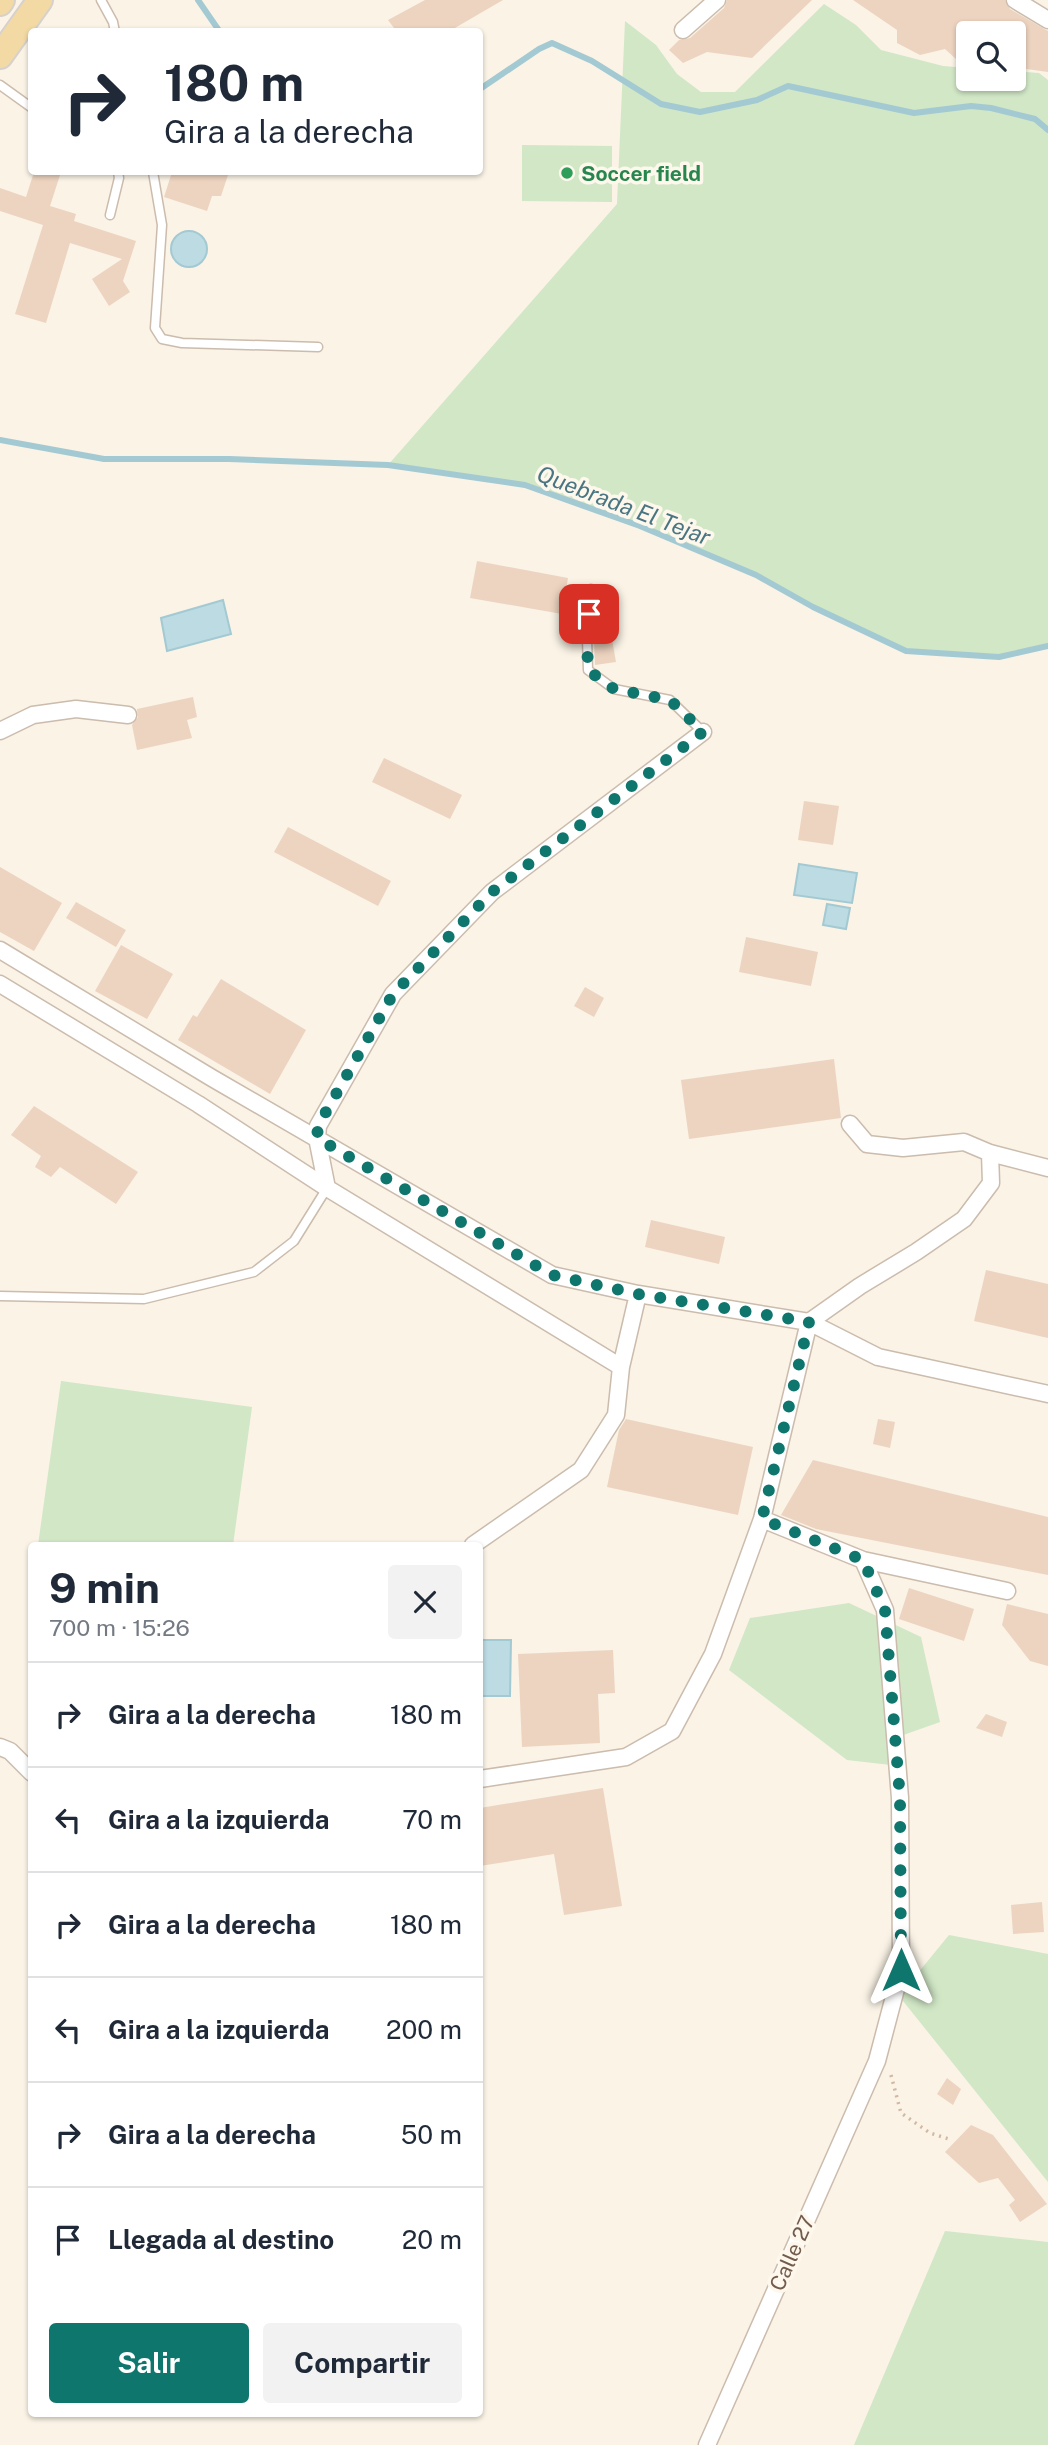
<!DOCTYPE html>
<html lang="es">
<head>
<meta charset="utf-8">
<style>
	:root { --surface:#fff; --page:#f2f2f3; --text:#1f2937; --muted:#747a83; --line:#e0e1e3; --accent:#0f766e }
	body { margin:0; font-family:"Public Sans",sans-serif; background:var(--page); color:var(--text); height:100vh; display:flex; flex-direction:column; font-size:26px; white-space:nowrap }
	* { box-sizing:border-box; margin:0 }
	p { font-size:23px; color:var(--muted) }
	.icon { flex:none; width:38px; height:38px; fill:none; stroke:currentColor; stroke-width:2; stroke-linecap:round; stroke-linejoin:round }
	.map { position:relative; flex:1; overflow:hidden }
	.details { position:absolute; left:28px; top:1542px; width:455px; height:875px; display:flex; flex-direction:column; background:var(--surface); border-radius:7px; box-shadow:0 2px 5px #0004 }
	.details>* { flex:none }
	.guide { position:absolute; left:28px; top:28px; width:455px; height:147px; border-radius:7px; box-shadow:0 2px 5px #0004; background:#fff; color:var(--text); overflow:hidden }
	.fabs { position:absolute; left:956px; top:21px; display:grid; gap:14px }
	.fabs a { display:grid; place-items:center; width:70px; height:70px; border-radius:7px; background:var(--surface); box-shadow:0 2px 5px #0004; font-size:35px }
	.pin { position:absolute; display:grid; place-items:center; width:60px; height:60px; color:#fff; margin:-30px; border-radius:14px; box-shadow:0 4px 10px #0006 }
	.me { position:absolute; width:77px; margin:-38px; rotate:0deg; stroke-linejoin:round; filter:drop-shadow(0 0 5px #0008) }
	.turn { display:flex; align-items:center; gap:24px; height:147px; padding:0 21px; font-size:32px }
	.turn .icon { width:91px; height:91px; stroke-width:2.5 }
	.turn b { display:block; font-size:49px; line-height:60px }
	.round { display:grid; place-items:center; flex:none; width:74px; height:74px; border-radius:7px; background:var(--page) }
	.head { display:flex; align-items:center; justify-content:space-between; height:119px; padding:0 21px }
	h1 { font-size:42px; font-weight:700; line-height:52px }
	.cta { display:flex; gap:14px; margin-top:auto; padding:14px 21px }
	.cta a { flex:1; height:80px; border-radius:7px; background:var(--accent); color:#fff; font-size:28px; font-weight:700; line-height:80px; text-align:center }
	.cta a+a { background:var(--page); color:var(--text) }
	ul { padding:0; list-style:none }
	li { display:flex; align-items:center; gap:21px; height:105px; padding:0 21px; border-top:2px solid var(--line) }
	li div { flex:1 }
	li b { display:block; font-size:26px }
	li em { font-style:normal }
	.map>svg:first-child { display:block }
	.green { fill:#d1e7c6 }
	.water { fill:#bcdbe2; stroke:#a3c9d3; stroke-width:2 }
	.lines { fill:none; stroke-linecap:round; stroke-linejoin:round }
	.stream { stroke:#a3c9d3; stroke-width:6 }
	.building { fill:#edd4c0 }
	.service-casing { stroke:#cbbcad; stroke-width:11 }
	.minor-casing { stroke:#cbbcad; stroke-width:19 }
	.primary-casing { stroke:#d7d1cd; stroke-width:28 }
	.path { stroke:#d2b8a3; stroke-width:3.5; stroke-dasharray:2 5; stroke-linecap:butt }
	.service { stroke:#fff; stroke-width:8 }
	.minor { stroke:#fff; stroke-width:16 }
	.primary { stroke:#f3daa4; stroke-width:24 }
	.route { stroke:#0f766e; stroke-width:12; stroke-dasharray:0 21.6 }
	.leisure-dot { fill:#2e9e5b; stroke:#fdf7ec; stroke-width:2.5 }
	.labels { text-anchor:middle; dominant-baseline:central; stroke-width:7; stroke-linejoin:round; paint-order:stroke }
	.leisure-label { font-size:21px; font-weight:bold; fill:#27864d; stroke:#fdf7ec; text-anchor:start }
	.street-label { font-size:21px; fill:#715c4d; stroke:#fdf7ec }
	.water-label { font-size:23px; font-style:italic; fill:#497682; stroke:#fdf7ec }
</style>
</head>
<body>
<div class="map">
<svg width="1048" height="2445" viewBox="0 0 1048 2445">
	<rect width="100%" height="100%" fill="#faf3e6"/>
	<path class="green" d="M824 4 856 25 881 50 943 66 968 68V79H1013V71L1039 73 1048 80V646L999 657 906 651 813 607 756 575 640 526 525 485 388 465 617 204 625 21 656 45 677 74 701 92H735Z
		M522 145 612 146V202L522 201Z
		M61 1381 252 1407 233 1545H38Z
		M849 1603 921 1637 940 1722 892 1739 891 1765 847 1760 729 1670 750 1618Z
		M949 1935 1048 1954V2182L899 1996Z
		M945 2231 1048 2242V2445H854Z"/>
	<path class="water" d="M171 249a18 18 0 1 1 36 0a18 18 0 1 1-36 0Z
		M223 600 231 634 167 651 161 618Z
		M799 864 857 873 852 903 794 895Z
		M827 904 850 908 846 929 823 925Z
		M480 1640H511L510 1696H480Z"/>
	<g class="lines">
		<path class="stream" d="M198 0 220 32
			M480 89 539 49 552 43 592 61 661 104 700 112 757 100 788 86 914 113 971 106 991 108 1035 119 1048 130
			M0 440 104 459H229L388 465 525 485 640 526 756 575 813 607 906 651 999 657 1048 646"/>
	</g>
	<path class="building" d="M425 0H503L448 32H397L388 20Z
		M727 0H812L752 58 707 52 683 63 669 50 679 40 690 38 724 8Z
		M853 0H1005L1010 9 1048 31V72L1013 67V33H968V61L957 60 945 49 920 55 897 43V30Z
		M34 172H61L50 206 76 214 74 221 136 241 123 281 130 292 109 306 92 279 122 259 70 243 46 323 15 314 43 225 0 211V188L26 197Z
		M172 172H229L221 196H212L207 211 164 197Z
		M477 561 568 578 562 614 470 598Z
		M612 639 616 662 595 665 594 641Z
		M193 697 197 717 187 720 192 738 137 750 132 725 138 717 137 709Z
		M384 758 462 795 450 819 372 782Z
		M804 801 839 806 833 845 798 840Z
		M288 827 391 881 378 906 274 852Z
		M0 867 62 903 34 951 0 932Z
		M76 902 126 930 116 947 66 918Z
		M746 937 818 952 811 986 739 972Z
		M121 945 173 974 147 1019 95 991Z
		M221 979 306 1030 270 1094 178 1040 193 1015 197 1017Z
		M585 987 604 998 594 1017 574 1006Z
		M834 1059 841 1118 689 1139 681 1080Z
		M34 1106 138 1172 116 1204 60 1167 51 1177 35 1167 41 1156 11 1135Z
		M651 1220 725 1237 719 1264 645 1247Z
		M986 1270 1048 1284V1338L974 1321Z
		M626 1419 753 1447 738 1515 607 1487 619 1430Z
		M878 1419 895 1422 890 1448 873 1444Z
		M813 1460 1048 1517V1575L816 1529 781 1515Z
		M909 1588 974 1609 964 1641 899 1619Z
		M1007 1604 1048 1614V1666L1030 1661 1002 1625Z
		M613 1650 615 1693 598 1694 600 1743 522 1747 518 1654Z
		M986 1714 1007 1722 1002 1737 976 1728Z
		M603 1788 622 1906 564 1915 554 1854 480 1866V1808Z
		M1042 1902 1044 1932 1013 1934 1011 1905Z
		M947 2078 961 2089 953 2105 937 2094Z
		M971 2125 993 2135 1047 2204 1020 2222 1009 2205 1015 2200 998 2178 979 2183 945 2152Z"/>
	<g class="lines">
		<defs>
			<path id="service" d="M101 0 113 22 115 32
				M0 85 32 108
				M153 172 162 225 155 328 162 339 182 343 318 347
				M110 215 119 178 118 172
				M591 589 587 639 588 670 614 689 670 700 703 732
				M0 1296 144 1299 254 1272 294 1241 327 1188"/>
			<path id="minor" d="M1015 0 1048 20
				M683 30 717 0
				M0 731 33 715 76 709 128 715
				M0 950 212 1078 552 1275 638 1294 809 1322 878 1357 1048 1394
				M0 984 198 1104 327 1188 621 1367
				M850 1124 867 1144 903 1148 964 1142 990 1153 1048 1168
				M327 1188 317 1138 318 1126 393 994 492 892 703 732
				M762 1519 863 1560 1007 1591
				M473 1545 581 1470 616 1415 621 1367 638 1294
				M0 1747 10 1751 32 1773
				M480 1779 626 1757 672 1731 713 1654 762 1519 809 1322 860 1286 916 1252 964 1219 991 1183 990 1153
				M707 2445 877 2061 901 1970 900 1798 885 1610 863 1560"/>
			<path id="primary" d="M0 3 2 0
				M0 56 40 0"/>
		</defs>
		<use href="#service" class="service-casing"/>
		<use href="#minor" class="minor-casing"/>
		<use href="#primary" class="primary-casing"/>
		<path class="path" d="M891 2075 901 2113 930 2133 952 2140"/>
		<use href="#service" class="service"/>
		<use href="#minor" class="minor"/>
		<use href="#primary" class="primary"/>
	</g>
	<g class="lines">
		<path class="route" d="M589 614 587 639 588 670 614 689 670 700 703 732 492 892 393 994 318 1126 317 1138 552 1275 638 1294 809 1322 762 1519 863 1560 885 1610 900 1798 901 1970"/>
	</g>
	<circle class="leisure-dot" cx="567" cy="173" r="7"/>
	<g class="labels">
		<g class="leisure-label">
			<text x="581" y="173">Soccer field</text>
		</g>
		<g class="street-label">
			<text transform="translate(792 2253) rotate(-66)">Calle 27</text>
		</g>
		<g class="water-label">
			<text transform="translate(624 505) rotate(21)">Quebrada El Tejar</text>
		</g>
	</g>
</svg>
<div class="fabs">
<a><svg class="icon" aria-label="search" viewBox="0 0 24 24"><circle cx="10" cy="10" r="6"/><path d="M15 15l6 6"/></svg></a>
</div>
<div class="pin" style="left:589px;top:614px;background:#d93025"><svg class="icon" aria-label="arrive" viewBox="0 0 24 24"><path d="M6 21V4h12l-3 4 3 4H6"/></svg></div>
<svg class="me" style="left:901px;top:1970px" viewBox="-20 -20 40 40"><path d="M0-17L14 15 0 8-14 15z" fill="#0f766e" stroke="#fff" stroke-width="4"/></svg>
<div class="guide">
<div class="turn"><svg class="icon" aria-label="right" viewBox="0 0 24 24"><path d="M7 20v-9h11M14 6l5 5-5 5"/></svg><div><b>180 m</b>Gira a la derecha</div></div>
</div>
<section class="details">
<div class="head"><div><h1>9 min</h1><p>700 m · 15:26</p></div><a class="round"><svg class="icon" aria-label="close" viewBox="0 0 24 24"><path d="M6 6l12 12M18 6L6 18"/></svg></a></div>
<ul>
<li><svg class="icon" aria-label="right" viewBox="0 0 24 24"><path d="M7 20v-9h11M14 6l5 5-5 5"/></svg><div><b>Gira a la derecha</b></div><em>180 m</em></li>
<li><svg class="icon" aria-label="left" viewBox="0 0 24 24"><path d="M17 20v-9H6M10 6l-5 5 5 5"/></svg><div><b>Gira a la izquierda</b></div><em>70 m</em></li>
<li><svg class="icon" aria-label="right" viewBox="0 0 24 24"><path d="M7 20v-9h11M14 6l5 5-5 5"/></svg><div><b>Gira a la derecha</b></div><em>180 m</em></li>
<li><svg class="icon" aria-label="left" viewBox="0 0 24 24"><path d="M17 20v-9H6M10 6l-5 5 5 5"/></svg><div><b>Gira a la izquierda</b></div><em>200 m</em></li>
<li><svg class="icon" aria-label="right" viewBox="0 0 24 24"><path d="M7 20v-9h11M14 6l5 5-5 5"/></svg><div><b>Gira a la derecha</b></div><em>50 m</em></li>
<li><svg class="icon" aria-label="arrive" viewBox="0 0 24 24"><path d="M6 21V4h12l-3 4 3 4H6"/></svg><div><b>Llegada al destino</b></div><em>20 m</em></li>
</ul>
<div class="cta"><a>Salir</a><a>Compartir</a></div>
</section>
</div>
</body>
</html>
